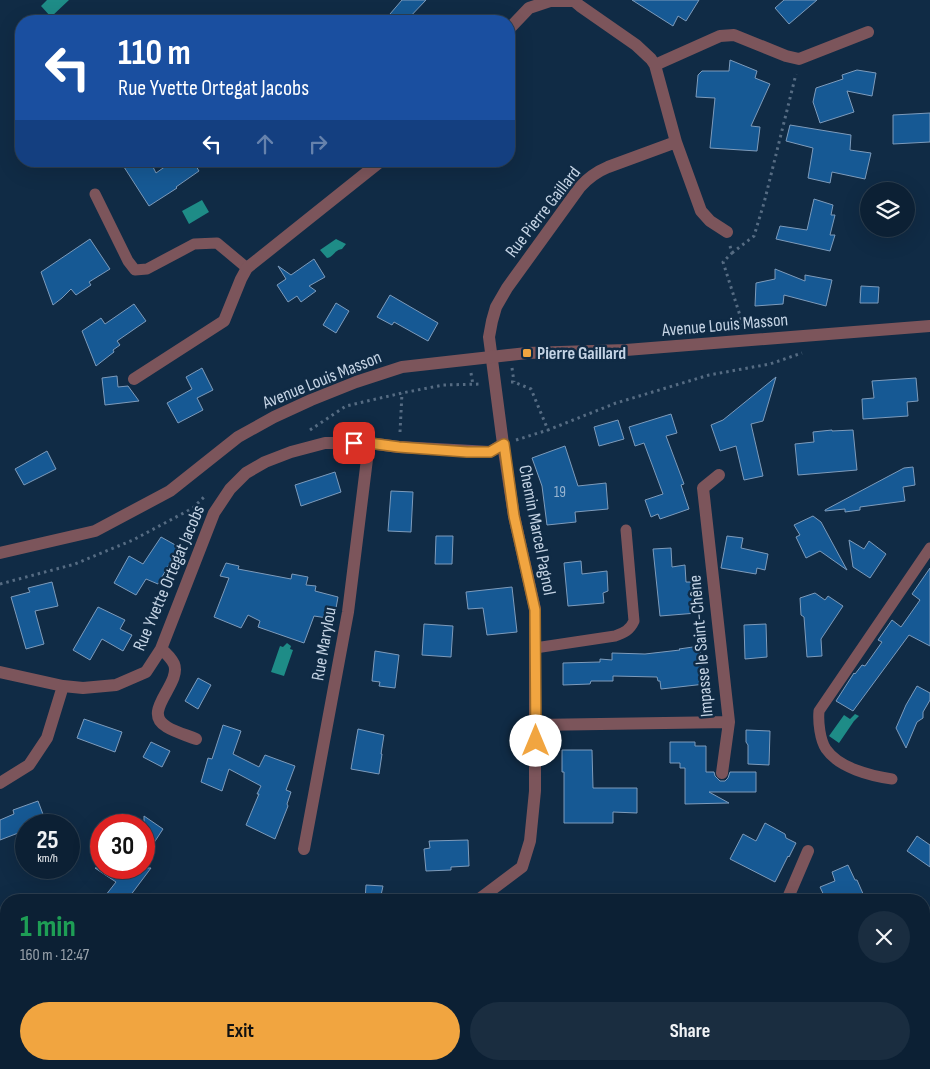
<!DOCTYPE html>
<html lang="en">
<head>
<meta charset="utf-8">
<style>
	:root { --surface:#0c2034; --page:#1a2d40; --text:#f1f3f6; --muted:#9aa3ac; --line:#2c3e4f; --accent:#f1a540 }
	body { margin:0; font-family:"Sofia Sans Condensed",sans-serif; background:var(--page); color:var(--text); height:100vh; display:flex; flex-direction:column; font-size:19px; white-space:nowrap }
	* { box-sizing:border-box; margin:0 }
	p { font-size:16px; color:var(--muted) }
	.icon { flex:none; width:28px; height:28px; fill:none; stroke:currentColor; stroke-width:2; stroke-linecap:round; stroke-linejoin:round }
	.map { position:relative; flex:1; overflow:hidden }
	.drawer { position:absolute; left:0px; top:894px; width:930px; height:176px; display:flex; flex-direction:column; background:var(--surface); border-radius:20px 20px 0 0; box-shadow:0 5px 20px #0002,0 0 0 1px var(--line) }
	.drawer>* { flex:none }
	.banner { position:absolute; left:15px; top:15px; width:500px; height:152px; border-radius:20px; box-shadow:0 5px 20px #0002,0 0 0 1px var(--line); background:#1a4fa0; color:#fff; overflow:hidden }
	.controls { position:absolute; left:860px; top:182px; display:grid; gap:10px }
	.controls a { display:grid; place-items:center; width:55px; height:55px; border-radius:50%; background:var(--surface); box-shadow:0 5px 20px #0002,0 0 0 1px var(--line); font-size:25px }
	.speed { position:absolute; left:15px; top:814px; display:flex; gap:10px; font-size:25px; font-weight:700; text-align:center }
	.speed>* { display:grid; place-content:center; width:65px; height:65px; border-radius:50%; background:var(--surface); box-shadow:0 5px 20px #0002,0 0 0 1px var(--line); line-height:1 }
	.speed small { font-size:12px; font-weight:400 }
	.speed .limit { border:8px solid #d22; background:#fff; color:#111 }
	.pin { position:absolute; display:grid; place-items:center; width:42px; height:42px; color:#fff; margin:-21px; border-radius:10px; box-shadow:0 2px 8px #0006 }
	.me { position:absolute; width:55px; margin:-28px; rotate:0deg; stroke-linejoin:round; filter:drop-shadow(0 0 4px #0008) }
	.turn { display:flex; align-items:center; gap:18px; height:105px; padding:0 20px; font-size:22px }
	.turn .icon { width:65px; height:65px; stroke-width:2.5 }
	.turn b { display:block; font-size:35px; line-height:42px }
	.lanes { display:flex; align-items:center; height:48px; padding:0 20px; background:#0003; justify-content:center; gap:25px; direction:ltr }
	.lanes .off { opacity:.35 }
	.round { display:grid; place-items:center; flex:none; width:52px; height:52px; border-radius:26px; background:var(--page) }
	.head { display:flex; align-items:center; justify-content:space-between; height:85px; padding:0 20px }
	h1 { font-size:30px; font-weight:700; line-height:38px; color:#1e9e55 }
	.primary-button { display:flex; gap:10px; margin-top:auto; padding:10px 20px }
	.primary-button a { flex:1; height:58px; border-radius:30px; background:var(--accent); color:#111; font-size:20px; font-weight:700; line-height:58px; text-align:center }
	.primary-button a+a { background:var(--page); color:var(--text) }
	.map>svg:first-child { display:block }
	.water { fill:#1e8c87 }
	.building { fill:#165994; stroke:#7d9bbb }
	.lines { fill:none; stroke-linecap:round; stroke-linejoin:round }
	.path { stroke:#566c83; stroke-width:3; stroke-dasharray:2.5 4; stroke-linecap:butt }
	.service { stroke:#7c555b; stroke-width:11 }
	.minor { stroke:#7c555b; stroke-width:12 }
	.tertiary { stroke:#7c555b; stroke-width:12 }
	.route-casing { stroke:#9d6b2a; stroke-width:12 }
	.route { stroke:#f1a540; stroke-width:9 }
	.poi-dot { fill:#f1a540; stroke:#102b45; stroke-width:2 }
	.labels { text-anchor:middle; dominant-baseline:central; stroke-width:5; stroke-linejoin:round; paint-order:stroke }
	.number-label { font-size:15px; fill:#98b4d0 }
	.street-label { font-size:18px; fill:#c4d3e4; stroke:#102b45 }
	.poi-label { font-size:18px; font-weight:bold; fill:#c4d3e4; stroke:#102b45; text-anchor:start }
</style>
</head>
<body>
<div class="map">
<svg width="930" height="1069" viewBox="0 0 930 1069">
	<rect width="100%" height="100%" fill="#102b45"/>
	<path class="water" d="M47 0H69L51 17 41 6Z
		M202 200 209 212 189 224 182 211Z
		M336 239 346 244 342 249C334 250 334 257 327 258L320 250Z
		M287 643 291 646 290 649 293 650 284 676 271 672 280 646 283 647Z
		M855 714 859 716 854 721 839 743 829 736 844 715 850 719Z"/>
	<path class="building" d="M402 0H426L406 21H384Z
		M632 0H699L686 21 678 16 673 26Z
		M784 0H817L789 24 775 8Z
		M730 60 757 71 755 78 770 84 751 126 760 127 757 151 710 148 715 98 696 97 698 75 702 71H729Z
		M857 70 876 73 872 96 847 91 854 112 820 123 813 102 816 88 843 79 842 75Z
		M930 113V142L893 144V115Z
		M790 125 851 135 850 150 871 153 865 179 832 172 830 183 808 178 813 148 786 141Z
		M135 161H150L156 173 173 161H193L199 171 176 187 177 188 149 206 124 167Z
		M814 199 833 205 831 215H835L830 235H835L830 251 776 239 780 226 807 230Z
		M90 239 110 269 89 282 91 285 76 295 71 289 62 298 53 305 41 272Z
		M314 259 325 277 309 286 316 291 301 302 297 296 288 302 277 285 286 279 278 266 291 275Z
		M775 269 805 281V275L832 280 826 306 784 295 783 304 755 306 756 283 775 279Z
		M861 286 879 287 878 303H860Z
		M390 295 438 323 428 341 394 322 392 325 377 317Z
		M336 303 349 311 336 333 323 325Z
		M134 304 146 321 117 341 120 345 113 350 114 352 96 366 82 331 101 318 105 324Z
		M202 368 213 390 197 398 203 410 178 423 167 403 192 389 186 377Z
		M117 376 118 387 128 386 139 401 105 405 102 378Z
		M776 377 763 421 751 424 763 476 744 480 736 446 720 451 711 425 723 420Z
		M916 378 918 401 907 402 908 416 863 419 862 399 874 398 872 381Z
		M671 414 677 433 666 436 684 484 681 485 689 509 660 519 658 514 651 517 645 500 663 494 644 443 635 446 629 427Z
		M618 420 624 439 599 446 594 427Z
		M832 430V431L853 430 857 470 798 475 795 444 814 442 813 432Z
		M565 446 578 486 606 483 608 509 575 512 576 522 547 525 542 486 532 458Z
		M47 451 56 469 24 485 15 469Z
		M913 467 915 485 903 487 905 501 860 507V510L845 512V509L825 511V510L904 468Z
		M335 472 341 492 301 506 295 485Z
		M391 491 413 492 411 532 388 531Z
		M813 516 821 522 847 570 820 551 806 558 796 537 800 535 794 525Z
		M436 536H453L452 564H435Z
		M727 536 743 538 741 548 768 554 765 570 757 568 756 574 721 568Z
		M161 537 179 547 158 584 146 579 136 595 114 583 129 556 143 564Z
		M849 540 864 549 869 541 886 554 870 578 853 567Z
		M671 548 672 567 685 565 686 582H694L697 613 660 616 653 549Z
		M581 561 582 574 607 571 608 591 603 593 604 603 568 606 564 563Z
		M226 563 239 566 238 569 291 579 292 574 308 577 306 585 316 586 315 591 338 597 334 619 314 616 304 643 258 627 260 621 248 615 241 628 214 617 229 578 220 576Z
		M930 568V646L909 635 853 711 836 701 854 673 855 674 862 665 865 666 882 642 878 640 892 620 901 627 920 600 912 594Z
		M52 582 58 606 35 611 44 644 26 649 11 597 30 592 28 588Z
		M512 587 517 632 487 635 483 608 468 609 466 592Z
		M815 593 825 600 828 596 843 606 821 639 822 656 807 657 804 617 801 615 800 598Z
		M98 607 125 620 120 629 132 635 123 651 102 639 90 660 73 650Z
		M424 624 453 626 451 657 422 655Z
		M766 624 767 657 745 659 744 625Z
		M700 646 702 669H704L705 684 661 689 660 681H658L657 677 613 676V681H591L590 684 563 685V663L600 662V659L612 660V653L645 654 680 650 679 649Z
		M375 651 399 655 395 688 379 686 380 682 372 681Z
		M198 678 211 685 198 709 185 701Z
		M917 686 930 693V700L923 712V718L917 722 906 748 896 728 906 705Z
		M84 719 122 732 115 752 77 738Z
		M223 725 241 731 233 754 259 767 265 755 295 766 286 790 291 792 287 804 288 806 275 839 246 825 259 794H257L261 786 229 769 222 791 201 782 208 758 212 759Z
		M358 729 384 735 381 754H382L379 774 351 769Z
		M746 730 770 731 769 765 748 764V745L746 742Z
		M151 742 170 751 162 767 143 757Z
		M670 742H695V746H706V772H714L715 776 720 781H725L728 778 730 772H756V792H709L729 803 685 804V768H680V763H670Z
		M562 750H592L593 788H637V813L613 812V823H564V772H562Z
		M38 801 47 825H26V830L0 840V820L14 814 13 810Z
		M144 816 163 829 144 858Z
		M765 823 785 834 786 838 796 843 789 857 788 856 775 882 730 859 743 834 756 841Z
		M917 836 930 845V867L907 851Z
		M468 840 469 866 451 867V870L426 871 424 849 430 848 429 841Z
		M848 865 855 880H857L864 896 855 900H826L820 887 835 881 832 872Z
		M95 868H151L127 900H102L116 882Z
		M366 885 383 886 380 900H365Z"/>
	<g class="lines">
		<path class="path" d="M730 246 732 253 723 262 743 325
			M732 253 754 236 764 203 796 74
			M512 368 514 382
			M471 373 473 385
			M511 382H514L531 389 548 430 616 403 709 375 770 364 802 353
			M310 430 346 406 402 393 443 385 482 384
			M400 432 402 393
			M516 440 548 430
			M0 584 75 564 133 540 193 508 206 495"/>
		<path class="service" d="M95 194 128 261 135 270 147 269 194 244 217 243 247 268
			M535 648 615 636C624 633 630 630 634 621L626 530
			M892 779C871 776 839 768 826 749 820 740 818 722 819 711L930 548"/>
		<path class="minor" d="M509 29 529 8 550 1H574
			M655 65 720 36 734 35 786 56 799 59 868 32
			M676 142 701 211 710 221 727 232
			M134 379 224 321 241 279 247 268 381 161
			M161 649C166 653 171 658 174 664 182 684 140 712 167 727 175 732 186 735 196 739
			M0 672 63 686
			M536 725 729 722 703 488 719 475
			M722 773 729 722
			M0 783 29 765 47 738 63 686 83 688 116 685 146 672 161 649 214 513 230 489 246 473 265 462 291 452 325 443H369L399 447 490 452 503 444 489 337 492 321 496 307 507 288 580 187C588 178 596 172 608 167L676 142 655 65 651 59 636 45 580 6 574 1V0
			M304 849 348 612 369 443
			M478 900 522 867 530 841 535 791V609L514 516 503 444
			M787 900 808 851
			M475 1064 479 1069
			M732 1064V1069"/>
		<path class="tertiary" d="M0 553 95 531 170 491 238 437 274 417 311 400 356 382 402 367 527 353 626 350 930 326"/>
	</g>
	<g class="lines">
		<defs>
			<path id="route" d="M354 443H369L399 447 467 452H490L504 444 514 516 535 610 536 741"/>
		</defs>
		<use href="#route" class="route-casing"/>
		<use href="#route" class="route"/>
	</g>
	<rect class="poi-dot" x="522" y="348" width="10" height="10" rx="2.5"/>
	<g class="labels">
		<g class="number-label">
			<text x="560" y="492">19</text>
		</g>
		<g class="street-label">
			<text transform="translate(543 212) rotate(-52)">Rue Pierre Gaillard</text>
			<text transform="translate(725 325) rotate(-5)">Avenue Louis Masson</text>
			<text transform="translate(322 380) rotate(-22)">Avenue Louis Masson</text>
			<text transform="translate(537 530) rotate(79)">Chemin Marcel Pagnol</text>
			<text transform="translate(169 578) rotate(-67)">Rue Yvette Ortegat Jacobs</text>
			<text transform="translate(324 644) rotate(-80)">Rue Marylou</text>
			<text transform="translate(701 646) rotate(-95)">Impasse le Saint-Chêne</text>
		</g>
		<g class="poi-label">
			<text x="537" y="353">Pierre Gaillard</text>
		</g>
	</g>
</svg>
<div class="controls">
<a><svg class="icon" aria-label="layers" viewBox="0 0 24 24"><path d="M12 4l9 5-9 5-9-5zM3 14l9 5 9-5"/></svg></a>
</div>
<div class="speed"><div>25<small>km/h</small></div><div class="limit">30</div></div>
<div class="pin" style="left:354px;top:443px;background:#d93025"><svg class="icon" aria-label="arrive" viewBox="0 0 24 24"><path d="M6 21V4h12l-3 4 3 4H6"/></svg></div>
<svg class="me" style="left:536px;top:741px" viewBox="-20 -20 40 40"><circle r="19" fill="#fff"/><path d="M0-13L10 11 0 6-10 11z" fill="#f1a540"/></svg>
<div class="banner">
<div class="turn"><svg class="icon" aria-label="left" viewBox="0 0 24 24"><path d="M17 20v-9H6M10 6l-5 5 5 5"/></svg><div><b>110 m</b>Rue Yvette Ortegat Jacobs</div></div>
<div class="lanes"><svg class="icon" aria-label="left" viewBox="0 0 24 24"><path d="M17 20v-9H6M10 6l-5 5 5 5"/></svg><svg class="icon off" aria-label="ahead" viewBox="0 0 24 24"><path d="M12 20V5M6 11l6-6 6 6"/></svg><svg class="icon off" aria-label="right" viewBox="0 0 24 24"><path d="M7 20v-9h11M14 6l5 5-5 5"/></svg></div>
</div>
<section class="drawer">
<div class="head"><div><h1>1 min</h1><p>160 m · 12:47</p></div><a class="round"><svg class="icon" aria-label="close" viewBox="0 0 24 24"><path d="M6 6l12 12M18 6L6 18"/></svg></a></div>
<div class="primary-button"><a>Exit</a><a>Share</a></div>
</section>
</div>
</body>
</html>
